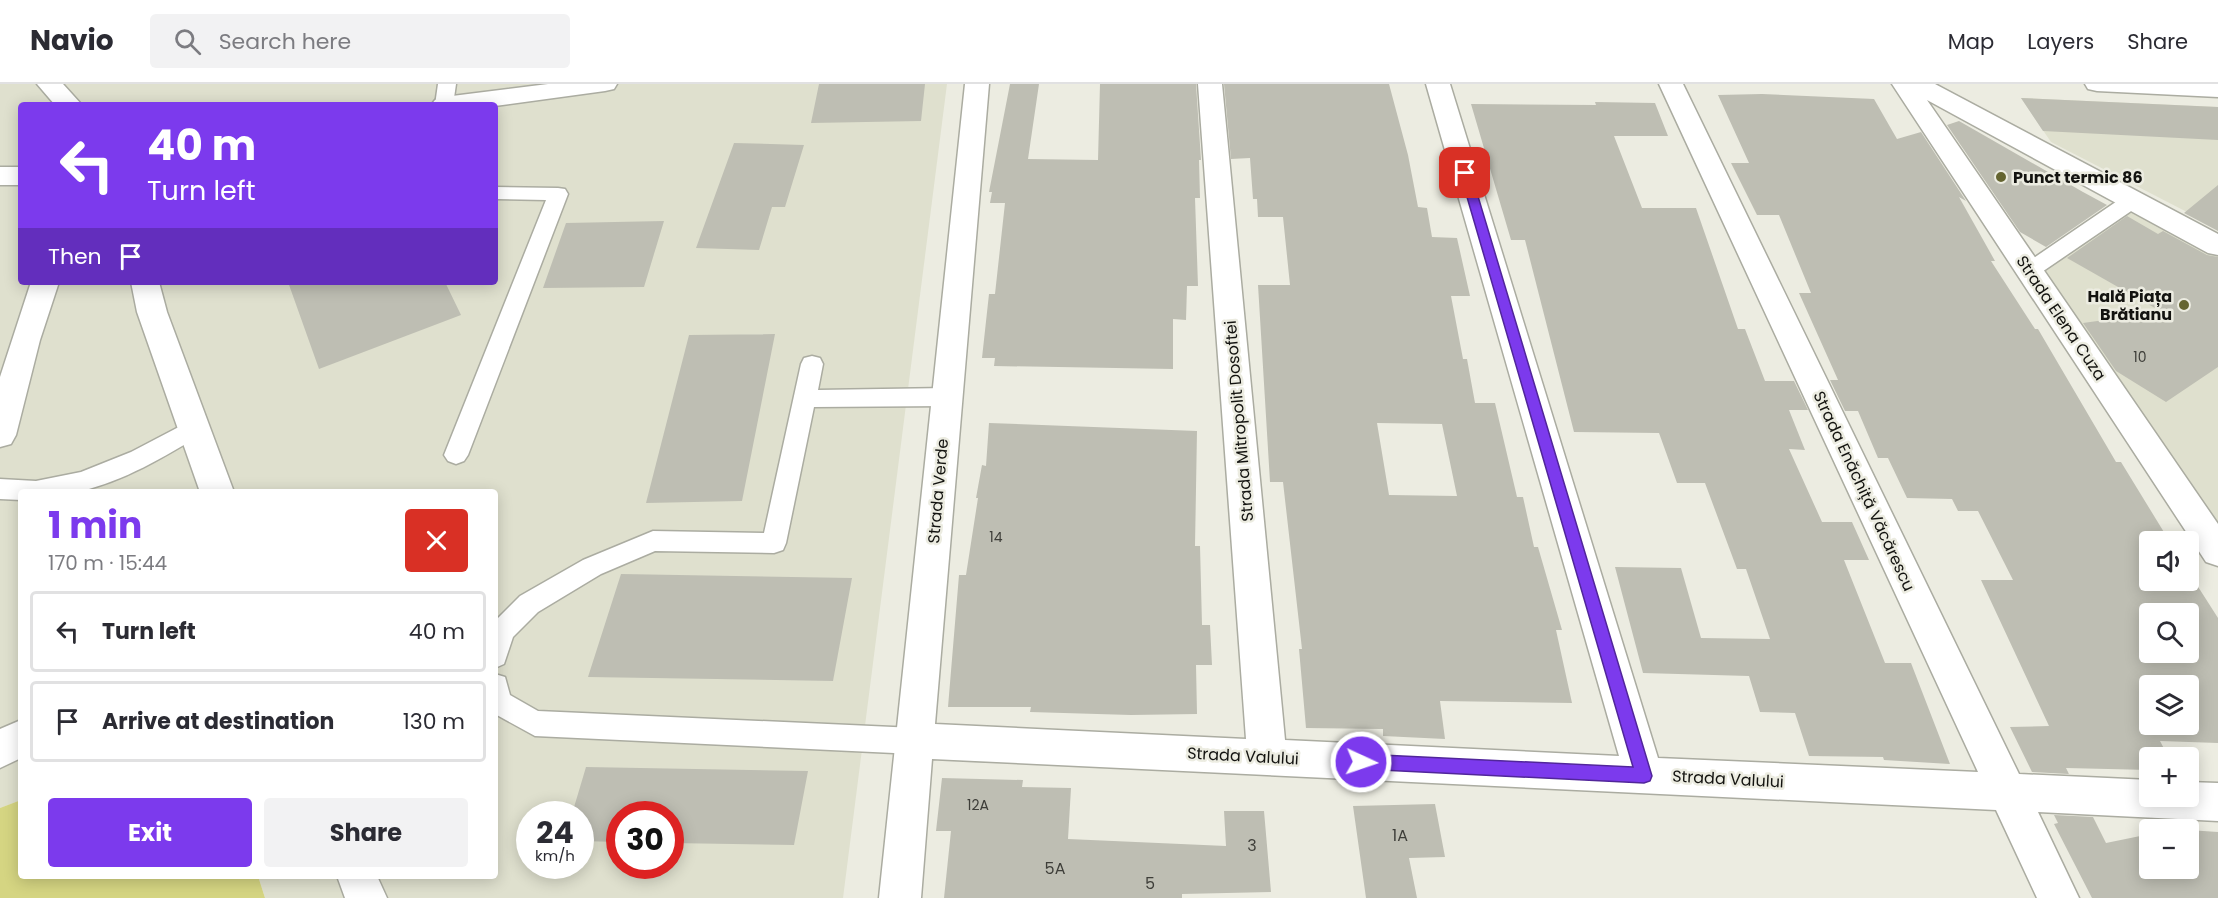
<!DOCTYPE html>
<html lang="en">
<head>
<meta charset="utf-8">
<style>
	:root { --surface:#fff; --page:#f2f2f3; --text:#2b2b33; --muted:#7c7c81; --line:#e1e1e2; --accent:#7c3aed }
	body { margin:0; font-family:Poppins,sans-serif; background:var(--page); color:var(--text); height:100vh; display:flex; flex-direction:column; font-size:22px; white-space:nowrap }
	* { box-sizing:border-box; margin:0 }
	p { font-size:20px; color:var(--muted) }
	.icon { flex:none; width:33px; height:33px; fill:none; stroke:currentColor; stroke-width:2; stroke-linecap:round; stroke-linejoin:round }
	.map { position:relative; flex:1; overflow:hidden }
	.drawer { position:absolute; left:18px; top:405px; width:480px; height:390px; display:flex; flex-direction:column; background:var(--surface); border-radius:6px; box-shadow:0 3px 15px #0003 }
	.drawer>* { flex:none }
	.top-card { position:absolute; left:18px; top:18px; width:480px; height:183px; border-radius:6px; box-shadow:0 3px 15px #0003; background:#7c3aed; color:#fff; overflow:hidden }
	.fabs { position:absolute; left:2139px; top:447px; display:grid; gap:12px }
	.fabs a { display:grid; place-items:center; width:60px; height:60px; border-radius:6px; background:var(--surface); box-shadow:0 3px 15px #0003; font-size:30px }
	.speed { position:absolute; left:516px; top:717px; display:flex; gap:12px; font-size:30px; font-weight:700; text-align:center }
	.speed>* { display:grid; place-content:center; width:78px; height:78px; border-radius:50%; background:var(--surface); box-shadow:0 3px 15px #0003; line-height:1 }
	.speed small { font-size:15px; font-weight:400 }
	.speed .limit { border:9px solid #d22; background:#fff; color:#111 }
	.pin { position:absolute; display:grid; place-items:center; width:51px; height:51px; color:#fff; margin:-26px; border-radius:12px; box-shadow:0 3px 9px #0006 }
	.me { position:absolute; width:66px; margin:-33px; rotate:93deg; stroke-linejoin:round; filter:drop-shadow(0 0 4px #0008) }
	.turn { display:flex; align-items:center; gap:21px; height:126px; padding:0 30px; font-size:27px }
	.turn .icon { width:78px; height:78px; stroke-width:2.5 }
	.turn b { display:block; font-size:42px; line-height:51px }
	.then { display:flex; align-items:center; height:57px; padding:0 30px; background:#0003; gap:12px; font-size:22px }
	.round { display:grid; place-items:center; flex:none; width:63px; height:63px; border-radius:6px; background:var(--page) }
	.headline { display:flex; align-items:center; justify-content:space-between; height:102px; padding:0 30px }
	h1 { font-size:36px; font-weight:700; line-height:45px; color:var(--accent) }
	.button { display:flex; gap:12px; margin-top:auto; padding:12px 30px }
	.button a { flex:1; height:69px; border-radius:6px; background:var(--accent); color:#fff; font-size:24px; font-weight:700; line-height:69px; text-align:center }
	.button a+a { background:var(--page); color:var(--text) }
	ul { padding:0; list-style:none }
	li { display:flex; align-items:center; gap:18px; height:81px; margin:0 12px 9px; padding:0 18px; border:3px solid var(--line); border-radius:6px }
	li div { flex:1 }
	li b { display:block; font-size:22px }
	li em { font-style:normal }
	header { display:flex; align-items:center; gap:36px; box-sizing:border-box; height:84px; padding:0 30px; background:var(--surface); border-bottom:2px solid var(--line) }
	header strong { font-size:28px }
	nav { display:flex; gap:33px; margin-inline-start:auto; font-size:21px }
	.search { width:420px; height:54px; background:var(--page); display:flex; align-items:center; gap:15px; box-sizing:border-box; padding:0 21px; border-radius:6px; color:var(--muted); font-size:22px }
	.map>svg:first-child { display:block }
	.built { fill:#dfe0ce; fill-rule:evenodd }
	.green { fill:#d5d582 }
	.building { fill:#bebeb3; fill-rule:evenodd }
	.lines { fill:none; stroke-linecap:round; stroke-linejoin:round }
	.lane-casing { stroke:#abaca1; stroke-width:3 }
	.street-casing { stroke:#abaca1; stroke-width:3 }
	.secondary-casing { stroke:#abaca1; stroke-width:3 }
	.primary-casing { stroke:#abaca1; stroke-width:3 }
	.lane { fill:#fff; fill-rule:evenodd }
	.street { fill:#fff; fill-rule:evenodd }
	.secondary { fill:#fff; fill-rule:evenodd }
	.primary { fill:#fff; fill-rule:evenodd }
	.route { fill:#7c3aed; stroke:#51269a; stroke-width:1.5 }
	.poi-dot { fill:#646430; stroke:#ecece1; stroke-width:2 }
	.labels { text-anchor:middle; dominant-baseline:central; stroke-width:5; stroke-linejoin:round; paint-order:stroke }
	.number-label { font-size:14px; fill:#3e3e39 }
	.poi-label { font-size:16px; font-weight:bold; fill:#131310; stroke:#ecece1; text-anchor:start }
	.street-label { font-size:16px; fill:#131310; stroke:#ecece1 }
	.near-number-label { font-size:16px; fill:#3e3e39 }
</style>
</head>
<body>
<header>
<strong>Navio</strong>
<div class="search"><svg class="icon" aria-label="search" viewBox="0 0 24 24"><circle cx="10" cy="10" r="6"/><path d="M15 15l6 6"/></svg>Search here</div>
<nav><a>Map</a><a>Layers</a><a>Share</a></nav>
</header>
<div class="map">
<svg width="2218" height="814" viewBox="0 0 2218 814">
	<rect width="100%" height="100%" fill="#ecece1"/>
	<path class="built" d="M0 0H947L843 814H265L258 792H495V408H21V716L0 724ZM21 21H495V198H21ZM530 730H580V782H530ZM620 730H670V782H620Z
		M2021 14 2218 23V144L2051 58Z
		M2138 120 2218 164V453L2043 185Z"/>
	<path class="green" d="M21 716V792H258L265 814H0V724Z"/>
	<path class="building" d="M819 0H925L921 37 811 39Z
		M1010 0H1039L1028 75 1098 76 1100 0H1196L1201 76H1199L1200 114H1195L1198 202H1187L1186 236 1173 235V285L994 282 995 274H982L989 210H995L1005 119H990L992 108H989Z
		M1224 0H1389L1408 71 1418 123 1427 124 1432 153 1457 154 1470 212H1451L1463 275H1467L1475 319H1495L1517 413H1523L1534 463H1538L1562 546H1556L1572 619 1440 617 1445 655 1383 652V645L1306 644 1299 565H1302L1283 398H1270L1258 201H1290L1283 133H1258L1257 115H1253L1250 74 1231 75ZM1377 339 1442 340 1457 412 1389 411Z
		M1762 10 1874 15 1897 55 1921 48 1966 117 1959 113 1995 177H1991L2035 245H2038L2116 378H2121L2170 458H2150V496H2188V487L2218 534V659L2160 657 2169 674H2150V686L2066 684 2069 690 2032 688 2010 643 2049 642 1981 496H2013L1978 427H1958L1952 415 1907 414 1888 374H1878L1858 327H1845L1830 296H1838L1799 209H1811L1779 131H1757L1731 79H1749L1718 11ZM2150 530H2188V568H2150ZM2150 602H2188V640H2150Z
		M2021 14 2218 23V56L2043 47Z
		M1595 18 1655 19 1668 52H1614L1642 124H1696L1738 245H1745L1765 297H1794L1808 326H1789L1805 366 1789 365 1822 438H1852L1869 476H1844L1885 579H1911L1950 680 1884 676 1883 673 1809 672 1795 629 1760 628 1749 592 1643 589 1615 483 1681 484 1701 554 1770 555 1746 485H1737L1705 399H1677L1659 349 1574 348 1525 156H1511L1471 20 1596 21Z
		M1959 37 2083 108 2107 121 2046 163 2020 148 1947 41Z
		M734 59 804 61 785 123H772L759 166 696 164Z
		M2218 101V147L2184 129Z
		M2127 132 2158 150 2163 147 2207 171 2218 173V283L2166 318 2116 287 2083 239 2162 228 2067 174Z
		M664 137 644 203 543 204 566 139Z
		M288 198H445L461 231 319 285Z
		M775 250 742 417 646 419 689 251Z
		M989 339 1197 347 1195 462H1200L1202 541H1210L1212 581H1196L1197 630 1131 631 1030 628 1031 623H948L959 491H966L978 414H976L982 381 986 382Z
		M621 490 852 494 833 597 588 593Z
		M586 683 808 687 794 761 670 759V730H620V758L580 757V730H572Z
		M942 694 1023 696 1022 703 1071 704 1068 755 1226 762 1224 727H1264L1271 808 1182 810V814H944L951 747H936Z
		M1435 720 1445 773 1409 774 1417 814H1366L1353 722Z
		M2054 731 2093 733 2106 759 2150 750V784H2188V746L2218 748V814H2092L2054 740 2058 739Z"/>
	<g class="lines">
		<defs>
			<path id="lane" d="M438 0H456L453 21H435Z
				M495 103 558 104 565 105 568 110 468 371 464 377 456 380 448 377 444 371 546 116 495 115Z
				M2133 110 2140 111 2143 116 2140 121 2036 192 2029 194 2022 192 2019 187 2022 182 2126 111Z
				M812 272 820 274 823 280 818 306 947 304 955 307 958 313 955 319 947 322 814 323 786 459 783 466 774 469 655 467 601 490 538 528 513 553 504 580 495 584V537L520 512 583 476 653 447 764 449 801 280 804 274Z
				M194 335 202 338 206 344 202 350C164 373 124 397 81 407 63 412 40 408 21 408V416L0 415V395L36 397 81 388 131 368Z
				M495 590 505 593 510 611 538 627 915 644 925 648 929 657 925 666 915 670 535 652 495 630Z"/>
			<path id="street" d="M965 0H989L935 640 1246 655 1198 0H1222L1285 656 1619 672 1426 0H1450L1658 674 1978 688 1659 0H1683L2019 690 2150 696V712H2188V698L2218 699V737L2038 728 2079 814H2037L1996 726 932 675 921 814H879Z
				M1892 0H1935L2218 150V171L2208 169 1927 16 2218 440V482L2206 478Z
				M0 83H21V101H0Z"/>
			<path id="secondary" d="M548 0H617L614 5 605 7 495 22 431 21 435 16 444 13Z
				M2085 0H2218V13L2097 7 2088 5Z"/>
			<path id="primary" d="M37 0H63L82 21H55Z
				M31 198H59L40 256 16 351 11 360 0 363V293Z
				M131 198H159L167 228 234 408H200L137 228Z
				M21 636V674L0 684V645Z
				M337 792H377L387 814H345Z"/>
		</defs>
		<use href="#lane" class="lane-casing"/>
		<use href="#street" class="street-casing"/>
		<use href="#secondary" class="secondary-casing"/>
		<use href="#primary" class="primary-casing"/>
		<use href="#lane" class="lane"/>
		<use href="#street" class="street"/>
		<use href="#secondary" class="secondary"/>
		<use href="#primary" class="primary"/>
	</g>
	<path class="route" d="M1465 86 1471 89 1652 692 1650 697 1644 699 1361 685 1355 683 1353 678 1355 672 1361 670 1633 683 1460 89Z"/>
	<g class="poi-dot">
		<circle cx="2001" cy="93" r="6"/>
		<circle cx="2184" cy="221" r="6"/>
	</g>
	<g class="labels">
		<g class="number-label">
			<text x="2140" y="273">10</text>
			<text x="996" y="453">14</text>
			<text x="978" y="721">12A</text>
		</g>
		<g class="poi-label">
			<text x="2013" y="93">Punct termic 86</text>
			<text x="2172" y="212" text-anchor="end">Hală Piața<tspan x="2172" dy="18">Brătianu</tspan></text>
		</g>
		<g class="street-label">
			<text transform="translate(2061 234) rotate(56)">Strada Elena Cuza</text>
			<text transform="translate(1239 337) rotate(-95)">Strada Mitropolit Dosoftei</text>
			<text transform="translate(938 407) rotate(-85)">Strada Verde</text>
			<text transform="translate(1864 407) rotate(65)">Strada Enăchiță Văcărescu</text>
			<text transform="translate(1243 672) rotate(3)">Strada Valului</text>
			<text transform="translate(1728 695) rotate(3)">Strada Valului</text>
		</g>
		<g class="near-number-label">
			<text x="1400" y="751">1A</text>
			<text x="1252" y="761">3</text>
			<text x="1055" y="784">5A</text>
			<text x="1150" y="799">5</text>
		</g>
	</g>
</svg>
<div class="fabs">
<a><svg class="icon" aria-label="sound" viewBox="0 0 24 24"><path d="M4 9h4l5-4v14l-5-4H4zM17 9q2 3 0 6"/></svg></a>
<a><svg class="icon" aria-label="search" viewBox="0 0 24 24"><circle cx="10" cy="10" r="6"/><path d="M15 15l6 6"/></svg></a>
<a><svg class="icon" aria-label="layers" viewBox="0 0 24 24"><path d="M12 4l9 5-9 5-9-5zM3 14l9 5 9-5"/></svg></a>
<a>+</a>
<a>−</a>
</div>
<div class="speed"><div>24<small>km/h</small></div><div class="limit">30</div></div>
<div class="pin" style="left:1465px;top:89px;background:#d93025"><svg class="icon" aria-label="arrive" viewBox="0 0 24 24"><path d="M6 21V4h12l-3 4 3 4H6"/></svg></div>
<svg class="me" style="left:1361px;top:678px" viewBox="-20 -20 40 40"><circle r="17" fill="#7c3aed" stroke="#fff" stroke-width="3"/><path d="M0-11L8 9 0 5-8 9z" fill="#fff"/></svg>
<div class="top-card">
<div class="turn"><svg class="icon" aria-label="left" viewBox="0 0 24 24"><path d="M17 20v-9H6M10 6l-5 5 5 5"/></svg><div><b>40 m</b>Turn left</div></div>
<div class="then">Then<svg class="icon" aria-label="arrive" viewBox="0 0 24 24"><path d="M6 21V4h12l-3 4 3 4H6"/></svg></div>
</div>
<section class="drawer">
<div class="headline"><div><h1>1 min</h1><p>170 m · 15:44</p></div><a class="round" style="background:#d93025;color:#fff"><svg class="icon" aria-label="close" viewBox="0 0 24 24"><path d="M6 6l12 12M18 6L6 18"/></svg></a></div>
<ul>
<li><svg class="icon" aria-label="left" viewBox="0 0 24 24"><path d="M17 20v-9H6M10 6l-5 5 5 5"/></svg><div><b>Turn left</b></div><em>40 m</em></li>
<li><svg class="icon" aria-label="arrive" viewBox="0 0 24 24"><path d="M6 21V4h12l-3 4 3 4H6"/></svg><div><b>Arrive at destination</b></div><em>130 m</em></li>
</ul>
<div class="button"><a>Exit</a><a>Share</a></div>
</section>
</div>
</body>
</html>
